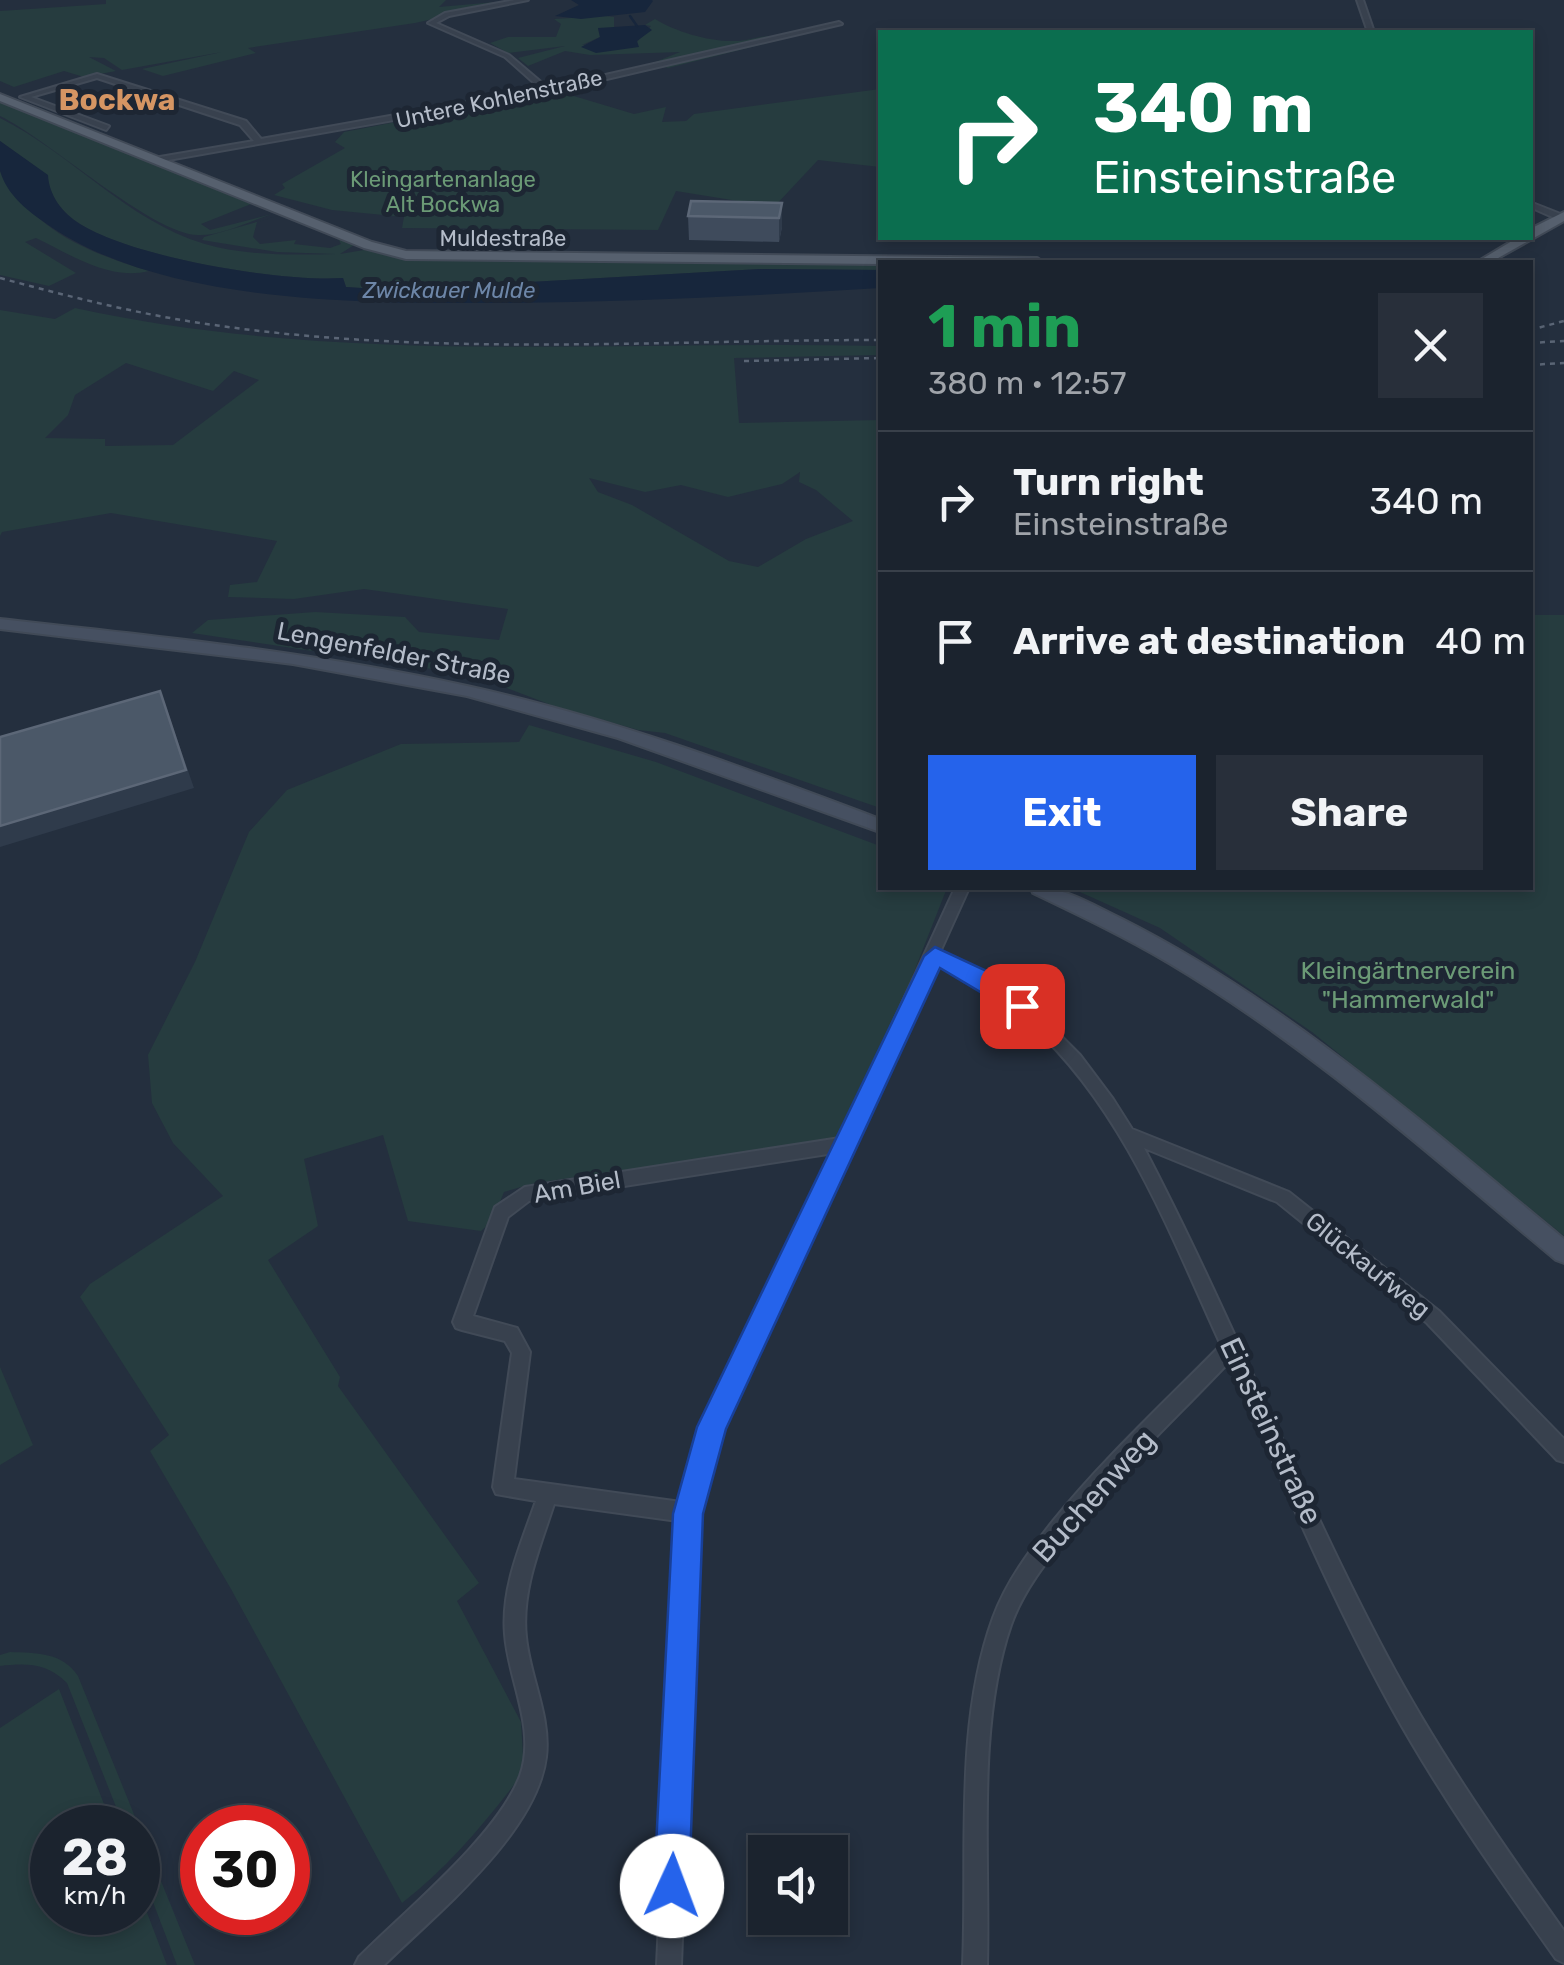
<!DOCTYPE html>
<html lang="en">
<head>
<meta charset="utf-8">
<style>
	:root { --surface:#1b232e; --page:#282f3a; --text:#f1f3f6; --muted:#a0a4aa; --line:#39404a; --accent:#2563eb }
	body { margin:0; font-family:Rubik,sans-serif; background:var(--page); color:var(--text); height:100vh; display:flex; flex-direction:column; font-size:38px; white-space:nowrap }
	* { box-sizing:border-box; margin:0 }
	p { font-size:32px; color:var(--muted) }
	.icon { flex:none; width:55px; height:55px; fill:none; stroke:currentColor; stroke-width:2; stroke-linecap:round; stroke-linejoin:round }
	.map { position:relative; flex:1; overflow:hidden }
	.drawer { position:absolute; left:878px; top:260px; width:655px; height:630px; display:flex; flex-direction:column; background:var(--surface); border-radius:0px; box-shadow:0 5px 15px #0003,0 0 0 2px var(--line) }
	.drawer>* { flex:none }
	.banner { position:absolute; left:878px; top:30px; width:655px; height:210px; border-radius:0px; box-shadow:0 5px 15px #0003,0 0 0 2px var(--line); background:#0b6e4f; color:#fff; overflow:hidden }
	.buttons { position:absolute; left:748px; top:1835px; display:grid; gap:20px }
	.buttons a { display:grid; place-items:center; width:100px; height:100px; border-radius:0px; background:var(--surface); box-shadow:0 5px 15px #0003,0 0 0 2px var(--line); font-size:50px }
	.speed { position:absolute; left:30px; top:1805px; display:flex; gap:20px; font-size:50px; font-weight:700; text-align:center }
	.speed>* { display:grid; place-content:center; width:130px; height:130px; border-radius:50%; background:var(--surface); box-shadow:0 5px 15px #0003,0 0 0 2px var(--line); line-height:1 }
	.speed small { font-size:25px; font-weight:400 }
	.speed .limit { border:15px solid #d22; background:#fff; color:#111 }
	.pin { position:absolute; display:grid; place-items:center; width:85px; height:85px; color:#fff; margin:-42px; border-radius:20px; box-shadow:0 5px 15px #0006 }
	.me { position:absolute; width:110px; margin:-55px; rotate:2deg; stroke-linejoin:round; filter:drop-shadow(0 0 8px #0008) }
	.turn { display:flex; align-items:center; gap:35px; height:210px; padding:0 50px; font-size:45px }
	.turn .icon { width:130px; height:130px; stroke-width:2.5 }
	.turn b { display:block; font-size:70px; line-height:85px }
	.round { display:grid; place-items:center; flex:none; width:105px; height:105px; border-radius:0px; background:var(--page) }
	.headline { display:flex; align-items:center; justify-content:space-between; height:170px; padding:0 50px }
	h1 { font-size:60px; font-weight:700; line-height:75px; color:#1e9e55 }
	.button { display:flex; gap:20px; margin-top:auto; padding:20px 50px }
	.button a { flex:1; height:115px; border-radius:0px; background:var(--accent); color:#fff; font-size:40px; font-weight:700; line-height:115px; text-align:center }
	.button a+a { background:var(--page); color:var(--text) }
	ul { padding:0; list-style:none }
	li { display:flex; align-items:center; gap:30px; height:140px; padding:0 50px; border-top:2px solid var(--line) }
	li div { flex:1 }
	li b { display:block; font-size:38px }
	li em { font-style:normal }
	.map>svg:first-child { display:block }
	.green { fill:#263c3f; fill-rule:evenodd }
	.water { fill:#17263c }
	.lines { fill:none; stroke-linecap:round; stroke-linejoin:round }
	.stream { stroke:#17263c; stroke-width:2.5 }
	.minor-casing { stroke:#414a57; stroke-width:4 }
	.secondary-casing { stroke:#414a57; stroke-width:4 }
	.primary-casing { stroke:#414a57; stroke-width:4 }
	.minor { fill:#38414e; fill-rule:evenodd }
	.secondary { fill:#465061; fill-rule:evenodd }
	.primary { fill:#56606e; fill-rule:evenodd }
	.rail { stroke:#5a6575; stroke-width:2.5; stroke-dasharray:5 5; stroke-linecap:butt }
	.wall { fill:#3f4b5c }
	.shaded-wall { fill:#2f3b4b }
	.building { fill:#4b5868; stroke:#5c6777; stroke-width:2.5 }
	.route { fill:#2563eb; stroke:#184099; stroke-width:2.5 }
	.labels { text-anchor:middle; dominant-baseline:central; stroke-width:10; stroke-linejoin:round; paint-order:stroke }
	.far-street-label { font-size:22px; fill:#b4bcc9; stroke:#1d2633 }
	.far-park-label { font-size:22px; fill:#6b9a76; stroke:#1d2633 }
	.far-water-label { font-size:22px; font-style:italic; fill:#6d86a8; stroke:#1d2633 }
	.street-label { font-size:25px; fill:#b4bcc9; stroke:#1d2633 }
	.park-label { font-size:25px; fill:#6b9a76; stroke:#1d2633 }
	.far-district-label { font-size:30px; font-weight:bold; fill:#d59563; stroke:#1d2633 }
	.near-street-label { font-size:30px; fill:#b4bcc9; stroke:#1d2633 }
</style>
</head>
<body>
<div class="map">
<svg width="1564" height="1965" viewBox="0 0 1564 1965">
	<rect width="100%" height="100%" fill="#242f3e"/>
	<path class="green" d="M106 0H446L439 7 519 0 415 23 248 48 256 53 163 76 142 69 222 52 122 70 104 58 89 57 116 71 84 77 64 71 14 87 0 81V11L106 4Z
		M605 16 614 17V28H598L600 37 582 45 637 42 651 26 645 25 655 19C676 32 710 42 735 41 752 41 769 31 784 39L668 68 653 63 680 52 590 55 565 51 528 66 518 58 565 46 508 53 490 43 508 37H556L561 24 554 19Z
		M880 89V167L818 160 774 207 676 191 658 230 402 228 404 217 332 210 274 195 285 188 282 184 345 148 335 142 344 132 557 91 634 114 666 107 662 122 686 121 694 114Z
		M0 101 251 204 201 224 210 230 272 214C250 221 221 236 198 235 153 235 48 139 0 116Z
		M0 118C71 153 127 221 205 244 245 256 294 255 336 254L277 252 202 240 204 237 281 215 257 222 253 237 260 244 296 240 294 244 330 248 341 244 338 238 354 245 340 254 364 250 424 259 906 262H880V270L761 269 390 290 346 287 343 278C281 282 134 258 80 224 62 213 49 195 47 175L0 141Z
		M0 170C33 230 86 252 149 271 110 281 71 255 36 238L25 242 76 273 49 286 0 275Z
		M75 308C340 366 611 340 880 346V355L734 358 739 423 880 420V808L665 733 638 730 554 706 472 675 192 633 208 620 315 612 405 617 419 632 499 640 508 609 364 589 294 599 228 597 230 585 257 582 277 541 111 513 2 532 0 536V310L55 319ZM126 363 213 391 234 371 259 380 173 445 105 446V439L45 438 68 415 75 395ZM800 472 799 482 816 490 853 521 806 539 758 567 729 561 632 505 598 492 589 478 645 492 681 485 728 497 782 484Z
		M1530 615H1564V1236L1312 1032 1160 928 1071 888H1530Z
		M529 725 656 762 880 846V888H947L889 1035 837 1140 535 1183 504 1192 492 1221 481 1231 408 1221 383 1135 304 1159 318 1226 268 1260 340 1377 338 1386 479 1583 457 1601 521 1722 524 1772C487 1820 450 1866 402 1903L231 1589 150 1451 169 1435 80 1297 90 1284 223 1196 173 1143 152 1103 148 1055 195 962 249 832 287 790 401 744 519 742Z
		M0 1367 33 1445 0 1465Z
		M10 1652C36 1653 62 1652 78 1676L195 1965H177L138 1863V1828L124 1827 67 1683C47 1663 27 1663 0 1666V1655Z
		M59 1689 113 1827 52 1828V1912H138V1889L167 1965H0V1728Z"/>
	<path class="water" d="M571 0H652L653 1 645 12 581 19 555 16 579 5Z
		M645 25 652 30 637 41 639 47 596 53 581 47 600 37 598 28Z
		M0 141 48 175C49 195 62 213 80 224 135 258 280 282 343 278L346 287 390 290 761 269 880 270V288C753 296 627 302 500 303 362 303 159 305 44 222 25 209 7 194 0 171 0 162 0 150 0 141Z"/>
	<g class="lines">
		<path class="stream" d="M630 16 637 26"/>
		<defs>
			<path id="minor" d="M515 0H528L449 16 436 23 509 55 548 88 839 22 842 24 547 93 157 162 154 158 254 141 240 125 97 78 31 97 109 126 106 130 20 97 97 74 246 121 261 139 541 89 505 57 428 23 445 13Z
				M1357 0H1363L1374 32H1368Z
				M1530 202 1563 215 1564 217 1557 219 1530 207Z
				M955 888H969L940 952 995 981 1041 1016 1080 1055 1113 1099 1132 1129 1289 1192 1439 1311 1564 1439V1462L1557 1460 1427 1323 1277 1202 1144 1148C1231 1314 1299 1490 1387 1656 1438 1752 1501 1842 1564 1931V1963L1556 1959C1498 1877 1439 1794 1390 1705 1329 1594 1281 1477 1229 1362 1175 1419 1117 1473 1068 1535 1046 1562 1023 1591 1011 1625 976 1726 990 1858 987 1965H963C968 1853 954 1725 993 1618 1006 1582 1030 1550 1053 1521 1104 1458 1164 1403 1221 1345 1170 1234 1124 1109 1031 1025 1003 999 969 981 935 963L787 1293 721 1429 698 1513 681 1965H657L678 1521 554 1504C540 1547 521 1591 526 1637 530 1678 551 1716 546 1757 537 1833 436 1914 384 1965H355L359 1957C406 1910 497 1836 520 1776 537 1729 508 1680 505 1634 501 1588 521 1544 536 1501L496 1494 493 1487 512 1353 505 1341 462 1330 456 1328 453 1322 495 1207 525 1187 840 1138ZM834 1153 775 1281 705 1420 681 1502 514 1479 530 1352 517 1328 473 1316 508 1217 529 1201Z"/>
			<path id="secondary" d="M0 619C156 636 314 652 467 686 609 717 745 768 880 819V832L618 738 467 696 293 664 0 629Z
				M1031 888C1064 886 1092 905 1122 919 1285 1001 1424 1124 1564 1239V1263L1556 1260C1431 1156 1309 1046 1169 963 1125 937 1079 915 1033 893Z"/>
			<path id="primary" d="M0 94 372 242 406 251 1037 258 1043 262 880 264 406 259 364 248 0 101Z
				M1564 212V221L1491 262H1477L1517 238H1530V229Z"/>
		</defs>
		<use href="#minor" class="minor-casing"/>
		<use href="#secondary" class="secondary-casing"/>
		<use href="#primary" class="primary-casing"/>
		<use href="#minor" class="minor"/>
		<use href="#secondary" class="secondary"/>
		<use href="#primary" class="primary"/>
		<path class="rail" d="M0 278C71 297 141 315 214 325 433 357 659 340 880 340
			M1530 330 1564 321
			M1530 343 1564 341
			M744 361 880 358
			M1530 365 1564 363"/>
	</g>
	<path class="wall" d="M782 203V227L779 242 689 240 688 216Z"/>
	<path class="shaded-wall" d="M782 203V227L779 242V218Z
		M160 691 167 710 194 788 0 847V826Z"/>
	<path class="building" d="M691 201 782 203 779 218 688 216Z
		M160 691 186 770 0 826V737Z"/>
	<path class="route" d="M935 947 991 973 1034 1006 1022 1015 1014 1012 940 968 726 1429 703 1514 689 1886 684 1899 672 1904 659 1899 654 1886 673 1514 697 1427 924 956Z"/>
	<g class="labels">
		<g class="far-street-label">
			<text transform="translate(499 99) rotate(-12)">Untere Kohlenstraße</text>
			<text x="503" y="238">Muldestraße</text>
		</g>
		<g class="far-park-label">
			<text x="443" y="179">Kleingartenanlage<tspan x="443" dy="25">Alt Bockwa</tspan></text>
		</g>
		<g class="far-water-label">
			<text x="449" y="290">Zwickauer Mulde</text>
		</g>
		<g class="street-label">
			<text transform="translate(394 653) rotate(11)">Lengenfelder Straße</text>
			<text transform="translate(577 1187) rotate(-10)">Am Biel</text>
			<text transform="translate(1368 1265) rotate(39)">Glückaufweg</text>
		</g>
		<g class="park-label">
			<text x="1408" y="970">Kleingärtnerverein<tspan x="1408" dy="29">"Hammerwald"</tspan></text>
		</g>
		<g class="far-district-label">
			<text x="117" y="100">Bockwa</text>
		</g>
		<g class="near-street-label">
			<text transform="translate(1271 1431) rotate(65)">Einsteinstraße</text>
			<text transform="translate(1094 1496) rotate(-48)">Buchenweg</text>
		</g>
	</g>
</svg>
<div class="buttons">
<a><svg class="icon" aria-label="sound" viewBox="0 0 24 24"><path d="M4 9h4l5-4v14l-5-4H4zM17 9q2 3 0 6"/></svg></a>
</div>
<div class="speed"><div>28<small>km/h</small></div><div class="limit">30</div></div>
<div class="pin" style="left:1022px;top:1006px;background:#d93025"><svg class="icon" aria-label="arrive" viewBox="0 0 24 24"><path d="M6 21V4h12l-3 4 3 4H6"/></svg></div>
<svg class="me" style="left:672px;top:1886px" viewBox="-20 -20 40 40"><circle r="19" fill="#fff"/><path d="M0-13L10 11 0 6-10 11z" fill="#2563eb"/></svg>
<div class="banner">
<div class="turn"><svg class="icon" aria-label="right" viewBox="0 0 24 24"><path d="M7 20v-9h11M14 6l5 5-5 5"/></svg><div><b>340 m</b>Einsteinstraße</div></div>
</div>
<section class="drawer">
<div class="headline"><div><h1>1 min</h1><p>380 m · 12:57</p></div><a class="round"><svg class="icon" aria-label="close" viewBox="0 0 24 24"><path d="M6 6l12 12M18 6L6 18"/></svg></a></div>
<ul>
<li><svg class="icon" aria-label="right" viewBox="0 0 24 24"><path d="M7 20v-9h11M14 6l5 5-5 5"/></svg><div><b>Turn right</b><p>Einsteinstraße</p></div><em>340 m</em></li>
<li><svg class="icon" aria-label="arrive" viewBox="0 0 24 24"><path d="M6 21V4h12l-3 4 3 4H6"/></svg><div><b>Arrive at destination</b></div><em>40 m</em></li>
</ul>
<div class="button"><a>Exit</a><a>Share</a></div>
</section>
</div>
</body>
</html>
